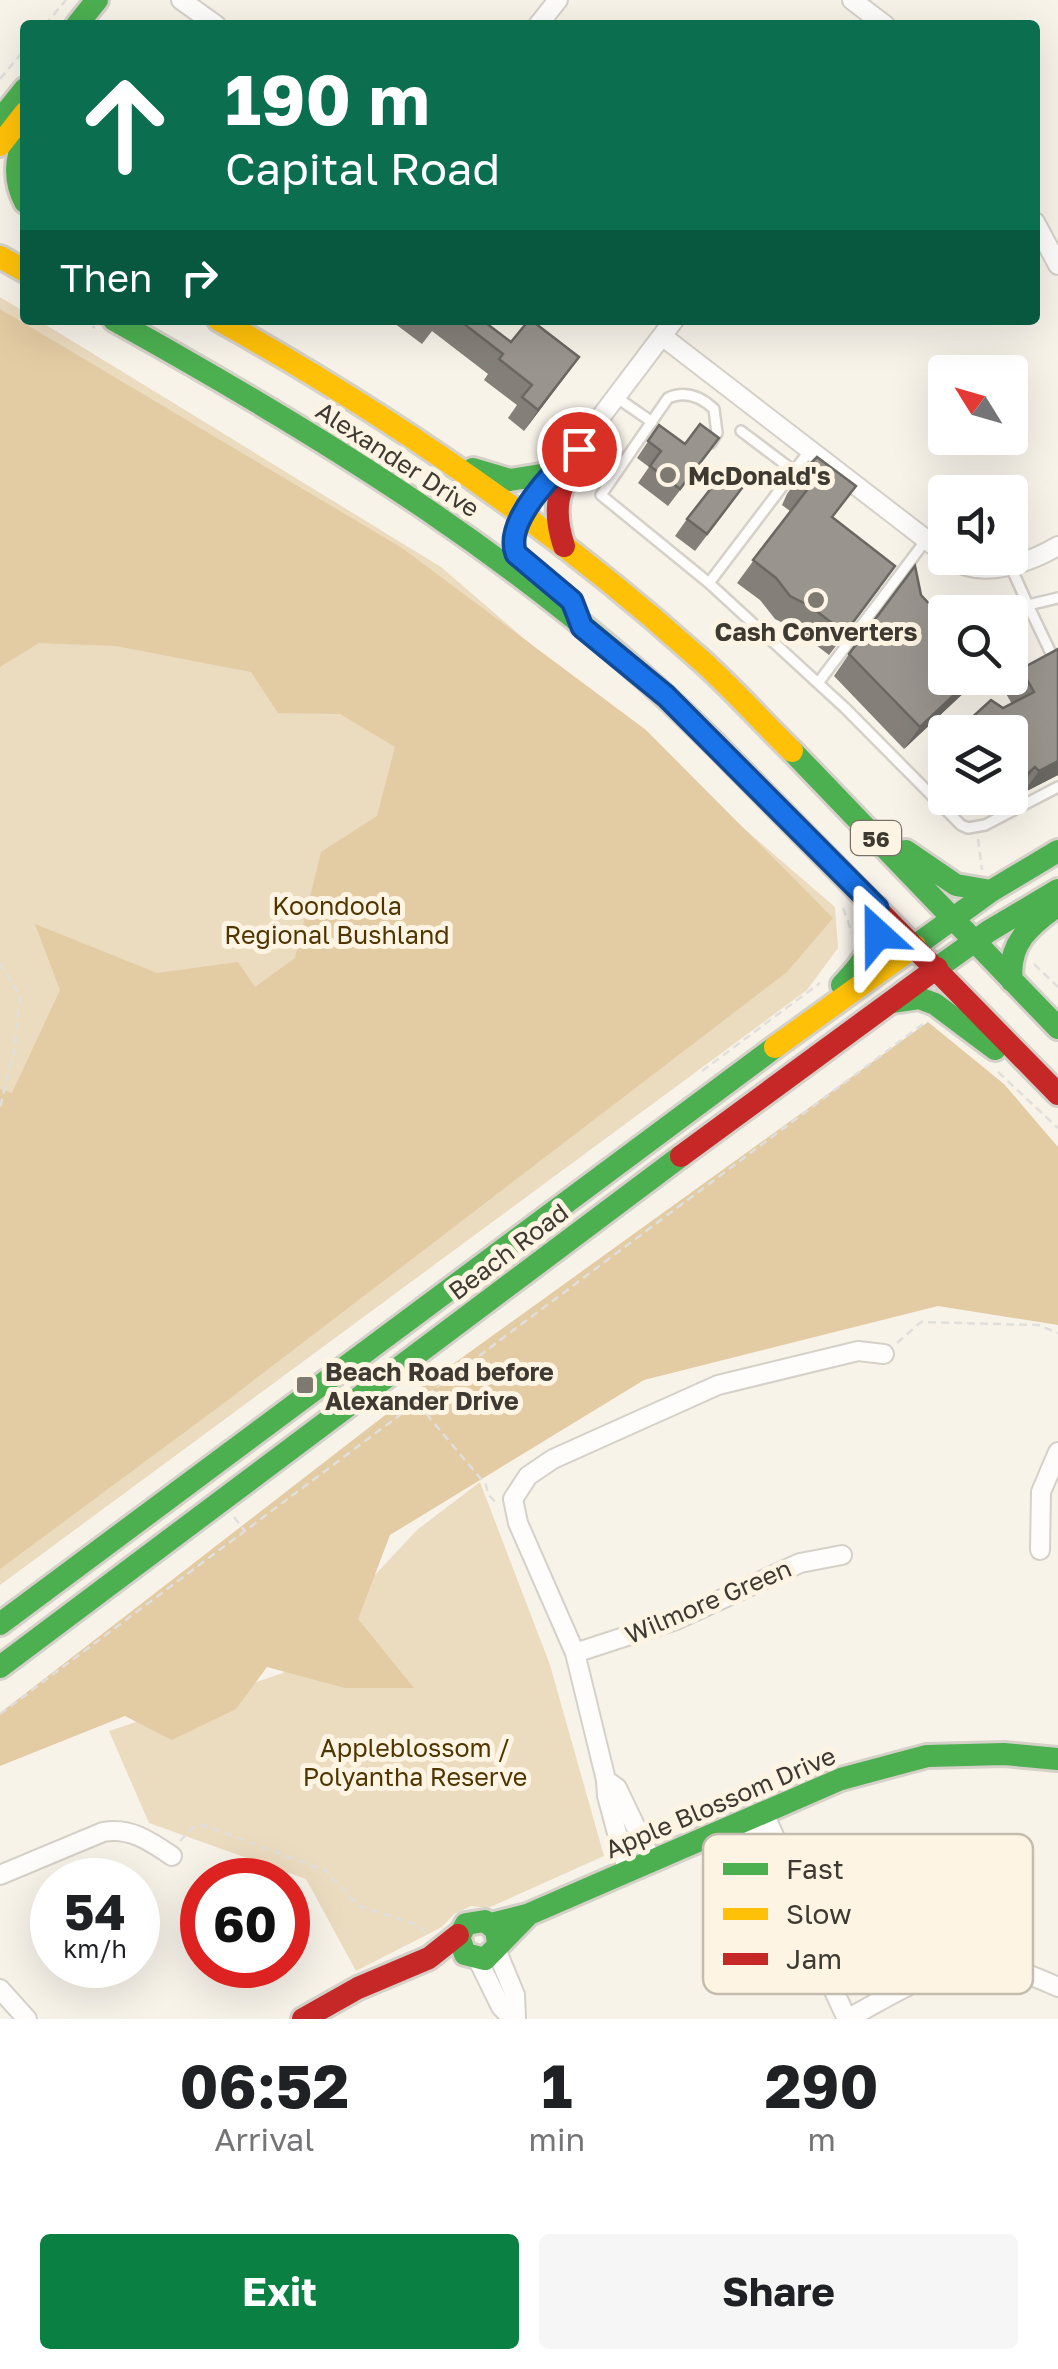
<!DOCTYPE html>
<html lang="en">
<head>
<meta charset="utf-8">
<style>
	:root { --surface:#fff; --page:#f6f6f6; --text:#202124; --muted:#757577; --accent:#0b8043 }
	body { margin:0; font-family:"Golos Text",sans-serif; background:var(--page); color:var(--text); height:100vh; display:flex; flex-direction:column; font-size:38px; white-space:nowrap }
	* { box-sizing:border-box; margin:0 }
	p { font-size:32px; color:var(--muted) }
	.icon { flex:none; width:55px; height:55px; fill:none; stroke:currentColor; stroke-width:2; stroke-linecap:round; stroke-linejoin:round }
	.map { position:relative; height:2019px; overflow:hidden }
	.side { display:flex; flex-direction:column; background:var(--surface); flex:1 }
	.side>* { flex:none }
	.hud { position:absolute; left:20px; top:20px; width:1020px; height:305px; border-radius:10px; box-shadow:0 10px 40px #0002; background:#0b6e4f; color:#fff; overflow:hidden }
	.needle { width:65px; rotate:307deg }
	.controls { position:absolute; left:928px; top:355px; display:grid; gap:20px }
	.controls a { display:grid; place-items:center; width:100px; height:100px; border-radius:10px; background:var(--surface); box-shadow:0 10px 40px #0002; font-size:50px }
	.speed { position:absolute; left:30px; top:1858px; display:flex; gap:20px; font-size:50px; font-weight:700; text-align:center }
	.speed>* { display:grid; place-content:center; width:130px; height:130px; border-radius:50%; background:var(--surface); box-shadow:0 10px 40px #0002; line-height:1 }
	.speed small { font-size:25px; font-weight:400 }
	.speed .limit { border:15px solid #d22; background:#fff; color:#111 }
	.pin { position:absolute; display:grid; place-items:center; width:85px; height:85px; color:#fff; margin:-42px; border:5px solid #fff; border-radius:50%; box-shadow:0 2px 10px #0007 }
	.me { position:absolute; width:110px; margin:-55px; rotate:336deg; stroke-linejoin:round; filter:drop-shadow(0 0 8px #0008) }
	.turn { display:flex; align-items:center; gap:35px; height:210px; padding:0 40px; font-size:45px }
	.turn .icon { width:130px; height:130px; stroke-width:2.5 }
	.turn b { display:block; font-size:70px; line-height:85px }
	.then { display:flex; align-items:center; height:95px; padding:0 40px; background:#0003; gap:20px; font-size:38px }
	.eta { display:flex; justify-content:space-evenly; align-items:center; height:170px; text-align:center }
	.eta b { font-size:60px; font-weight:700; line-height:70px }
	.cta { display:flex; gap:20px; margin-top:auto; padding:20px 40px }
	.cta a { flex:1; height:115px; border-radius:10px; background:var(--accent); color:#fff; font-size:40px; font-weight:700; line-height:115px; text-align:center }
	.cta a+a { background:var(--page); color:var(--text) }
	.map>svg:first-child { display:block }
	.green { fill:#ebdbbf }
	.forest { fill:#e3cba3 }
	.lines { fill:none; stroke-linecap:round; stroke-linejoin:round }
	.lane-casing { stroke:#d5d0c8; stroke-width:14 }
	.street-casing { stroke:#d5d0c8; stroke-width:22 }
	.fast-casing { stroke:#d5d0c8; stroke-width:28 }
	.slow-casing { stroke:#d5d0c8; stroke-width:28 }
	.jam-casing { stroke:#d5d0c8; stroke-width:28 }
	.path { stroke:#e0dfdb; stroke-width:2.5; stroke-dasharray:8 5; stroke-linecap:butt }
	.lane { stroke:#fefdfc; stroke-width:9 }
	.street { stroke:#fefdfc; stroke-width:18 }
	.fast { stroke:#4caf50; stroke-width:22 }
	.slow { stroke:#ffc107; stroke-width:22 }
	.jam { stroke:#c62828; stroke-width:22 }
	.wall { fill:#847f79 }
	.shaded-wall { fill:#6b6863 }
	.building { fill:#99948d; stroke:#6b6863; stroke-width:2.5 }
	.route-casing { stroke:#114b97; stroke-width:25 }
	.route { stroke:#1a73e8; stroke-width:18 }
	.poi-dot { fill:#7f7a71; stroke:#fef4e3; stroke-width:4 }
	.labels { text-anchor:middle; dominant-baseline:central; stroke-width:10; stroke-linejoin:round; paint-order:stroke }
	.shield { fill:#fef4e3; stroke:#787166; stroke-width:2.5 }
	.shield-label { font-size:22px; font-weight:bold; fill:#3e3931 }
	.street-label { font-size:25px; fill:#3e3931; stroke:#fef4e3 }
	.poi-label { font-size:25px; font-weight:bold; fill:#3e3931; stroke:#fef4e3; text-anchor:start }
	.park-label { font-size:25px; fill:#4f3500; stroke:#fef4e3 }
	.key { fill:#fef4e3; stroke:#c4bcae; stroke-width:2.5 }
	.key-label { font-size:28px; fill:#3e3931 }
</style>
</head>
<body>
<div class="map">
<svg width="1058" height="2019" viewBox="0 0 1058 2019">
	<rect width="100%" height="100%" fill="#f8f3e9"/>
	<path class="green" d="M0 297 25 312V320H38L441 567 835 907 838 948 807 990 0 1585Z
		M480 1482 550 1665 604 1856 488 1908 471 1906 454 1914 442 1927 356 1971 306 1879 149 1823 109 1731 283 1673 417 1530Z"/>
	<path class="forest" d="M0 309 402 548 646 730 833 918 787 972 224 1403 0 1569V1089L12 1093 60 990 35 924 157 973 238 962 255 987 295 958 321 852 377 816 395 747 340 714 278 713 251 672 116 646 39 643 0 667Z
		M928 1022 1004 1084 1058 1147V1325L938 1306 644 1380 390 1535 358 1619 414 1688H345L267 1667 236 1709 172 1740 125 1716 0 1766V1713L424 1385Z"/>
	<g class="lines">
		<defs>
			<path id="lane" d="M616 397 652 422
				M741 431 794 471
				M711 443 717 433 714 409C701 397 686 390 668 398L601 495 709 583 810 450
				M1010 565 1028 605 1058 598
				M709 583 845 708 961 825 968 828 985 825 1058 787
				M1028 605 1058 668
				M818 683 926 540"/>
			<path id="street" d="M181 0 216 25
				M852 0 885 25
				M538 25 558 0
				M1035 222 1058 265
				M662 336 945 554
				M572 455 674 320
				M553 473C537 493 505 526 516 554L569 599
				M950 558C981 580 1027 564 1058 546
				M1040 1550 1041 1492 1058 1452
				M575 1653 676 1620 800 1563 842 1555
				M606 1780 617 1788 651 1859
				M764 1813 788 1868 789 1894
				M747 1820 774 1878 789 1894 847 2019
				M627 1870 607 1796 606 1780 575 1653 518 1523 513 1499 528 1476 553 1459 718 1385 858 1351 884 1354
				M0 1875 103 1832C130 1827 150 1841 172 1856
				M496 1949 515 1995 516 2019
				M478 1960 501 2007 513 2019
				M0 1989 27 2019
				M847 2019C889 1997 934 1965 984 1965 1009 1965 1035 1977 1058 1987"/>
			<path id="fast" d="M77 25 97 0
				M0 120 25 89
				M25 134C16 158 13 179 25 202
				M114 320C328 439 541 570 715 744
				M473 469 510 480 553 473
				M792 751 1058 1028
				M906 851 956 885 991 891
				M915 946 991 891 1058 851
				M937 968 989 931 1058 890
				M1012 981C1007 944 1030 925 1058 905
				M842 985C864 962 880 941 877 908
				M892 1002 919 998 935 1004 995 1049
				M0 1624 775 1047
				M0 1667 681 1156
				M491 1924 527 1915 841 1779 927 1756 1004 1754 1058 1759
				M498 1943 496 1930 485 1921 466 1924 459 1937 465 1954 485 1959 526 1917"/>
			<path id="slow" d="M0 145 25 113
				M0 257 25 271
				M219 320C389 415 549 524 694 654 729 684 759 719 792 751
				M775 1047 915 946"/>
			<path id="jam" d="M564 546C550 504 561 487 579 449
				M715 744 1058 1094
				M681 1156 937 968
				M303 2019 358 1988 429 1958 458 1935"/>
		</defs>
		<use href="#lane" class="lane-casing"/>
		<use href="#street" class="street-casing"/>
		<use href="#fast" class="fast-casing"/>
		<use href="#slow" class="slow-casing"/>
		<use href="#jam" class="jam-casing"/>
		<path class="path" d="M45 25 66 0
			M0 79 25 49
			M81 320 95 328
			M978 839 982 870
			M843 908 852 933
			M0 963 20 996 15 1046 0 1108
			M1034 964 1058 987
			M702 1071 820 983
			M998 1072 1058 1128
			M897 1343 921 1322 1038 1325 1058 1333
			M418 1404 486 1485 488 1494 496 1503
			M234 1517 244 1530
			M0 1714 923 1024
			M180 1841 192 1828 204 1825 326 1871 359 1906 418 1925 426 1933"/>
		<use href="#lane" class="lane"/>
		<use href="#street" class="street"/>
		<use href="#fast" class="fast"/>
		<use href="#slow" class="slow"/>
		<use href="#jam" class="jam"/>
	</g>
	<path class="wall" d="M390 320H482L511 342 579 357 524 431 508 418 517 405 484 380 488 374 432 331 422 344Z
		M659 425 685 444 707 455 668 506 638 483 649 467 637 458Z
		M803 471 880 588 829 655 795 629 775 619 760 600 737 583 790 511 782 505 787 494Z
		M730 505 695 551 675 536 687 519Z
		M921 595 945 678H977L970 687 904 749 834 676 849 654Z
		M1058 649V775L1023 793 1020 789 1010 797 987 805 975 803 968 798H1010L1003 708 1012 704 1005 692 1021 669Z
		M945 744V785L931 771 932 762Z"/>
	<path class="shaded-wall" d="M579 357 564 378 524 431 538 410Z
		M972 678H977L970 687 904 749 920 727Z
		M1058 761V775L1023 793 1039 771Z
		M1035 767 1020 789 1010 797 987 805 975 803 979 798H1010V780Z"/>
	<path class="building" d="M459 320H482L511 342 529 320H531L579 357 538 410 522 397 532 385 499 359 503 354Z
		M700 424 719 438 680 489 650 466 661 451 648 441 659 425 685 444Z
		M817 457 856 486 832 517 895 566 845 633 810 606 790 596 776 578 753 560 807 490 798 483 803 471Z
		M723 473 742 488 707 534 687 519Z
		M915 566 921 595 945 621V678H972L920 727 849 654Z
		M1058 649V761L1039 771 1035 767 1026 775 1010 780V732H956L991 700 1003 708 1034 692 1021 669Z"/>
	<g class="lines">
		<defs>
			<path id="route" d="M579 449C556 469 503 521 516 554L572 601 582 627 666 696 877 908 878 934"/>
		</defs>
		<use href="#route" class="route-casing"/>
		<use href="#route" class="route"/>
	</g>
	<g class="poi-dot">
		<circle cx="668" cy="475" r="10"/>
		<circle cx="816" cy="600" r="10"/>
		<rect x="295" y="1375" width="20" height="20" rx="5"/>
	</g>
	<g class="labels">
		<rect class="shield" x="851" y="821" width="50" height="34" rx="8"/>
		<g class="shield-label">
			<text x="876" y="838">56</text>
		</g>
		<g class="street-label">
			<text transform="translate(398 459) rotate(33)">Alexander Drive</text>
			<text transform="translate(508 1251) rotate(-37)">Beach Road</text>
			<text transform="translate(708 1601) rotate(-23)">Wilmore Green</text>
			<text transform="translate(720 1802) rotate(-23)">Apple Blossom Drive</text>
		</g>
		<g class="poi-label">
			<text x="688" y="475">McDonald's</text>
			<text x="816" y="631" text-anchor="middle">Cash Converters</text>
			<text x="325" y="1371">Beach Road before<tspan x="325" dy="29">Alexander Drive</tspan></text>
		</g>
		<g class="park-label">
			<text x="337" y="905">Koondoola<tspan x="337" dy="29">Regional Bushland</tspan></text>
			<text x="415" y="1747">Appleblossom /<tspan x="415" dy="29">Polyantha Reserve</tspan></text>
		</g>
	</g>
	<rect x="703" y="1834" width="330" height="160" rx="15" class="key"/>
	<rect x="723" y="1863" width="45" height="12" fill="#4caf50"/>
	<rect x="723" y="1908" width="45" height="12" fill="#ffc107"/>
	<rect x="723" y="1953" width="45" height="12" fill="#c62828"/>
	<g class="key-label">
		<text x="786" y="1879">Fast</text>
		<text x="786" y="1924">Slow</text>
		<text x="786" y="1969">Jam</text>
	</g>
</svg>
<div class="controls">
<a><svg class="needle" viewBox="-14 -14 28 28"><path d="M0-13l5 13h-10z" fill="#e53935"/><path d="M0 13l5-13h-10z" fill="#757577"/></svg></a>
<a><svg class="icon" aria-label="sound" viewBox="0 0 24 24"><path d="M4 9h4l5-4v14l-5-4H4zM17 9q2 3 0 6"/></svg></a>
<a><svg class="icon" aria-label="search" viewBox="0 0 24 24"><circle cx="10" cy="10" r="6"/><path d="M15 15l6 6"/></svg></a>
<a><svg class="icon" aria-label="layers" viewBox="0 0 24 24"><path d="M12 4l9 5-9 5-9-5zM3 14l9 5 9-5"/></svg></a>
</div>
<div class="speed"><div>54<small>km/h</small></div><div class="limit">60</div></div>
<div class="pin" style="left:579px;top:449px;background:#d93025"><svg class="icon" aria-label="arrive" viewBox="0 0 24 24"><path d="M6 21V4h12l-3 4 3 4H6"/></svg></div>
<svg class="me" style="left:878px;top:934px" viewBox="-20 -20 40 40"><path d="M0-17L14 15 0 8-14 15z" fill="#1a73e8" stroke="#fff" stroke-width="4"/></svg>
<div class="hud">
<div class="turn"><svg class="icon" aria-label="ahead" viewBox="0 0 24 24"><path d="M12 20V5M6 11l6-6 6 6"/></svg><div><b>190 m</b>Capital Road</div></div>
<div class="then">Then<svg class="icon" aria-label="right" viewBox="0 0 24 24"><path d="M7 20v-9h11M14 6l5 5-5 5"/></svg></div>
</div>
</div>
<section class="side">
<div class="eta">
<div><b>06:52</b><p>Arrival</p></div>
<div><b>1</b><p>min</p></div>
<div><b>290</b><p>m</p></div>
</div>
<div class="cta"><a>Exit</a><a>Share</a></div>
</section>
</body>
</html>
